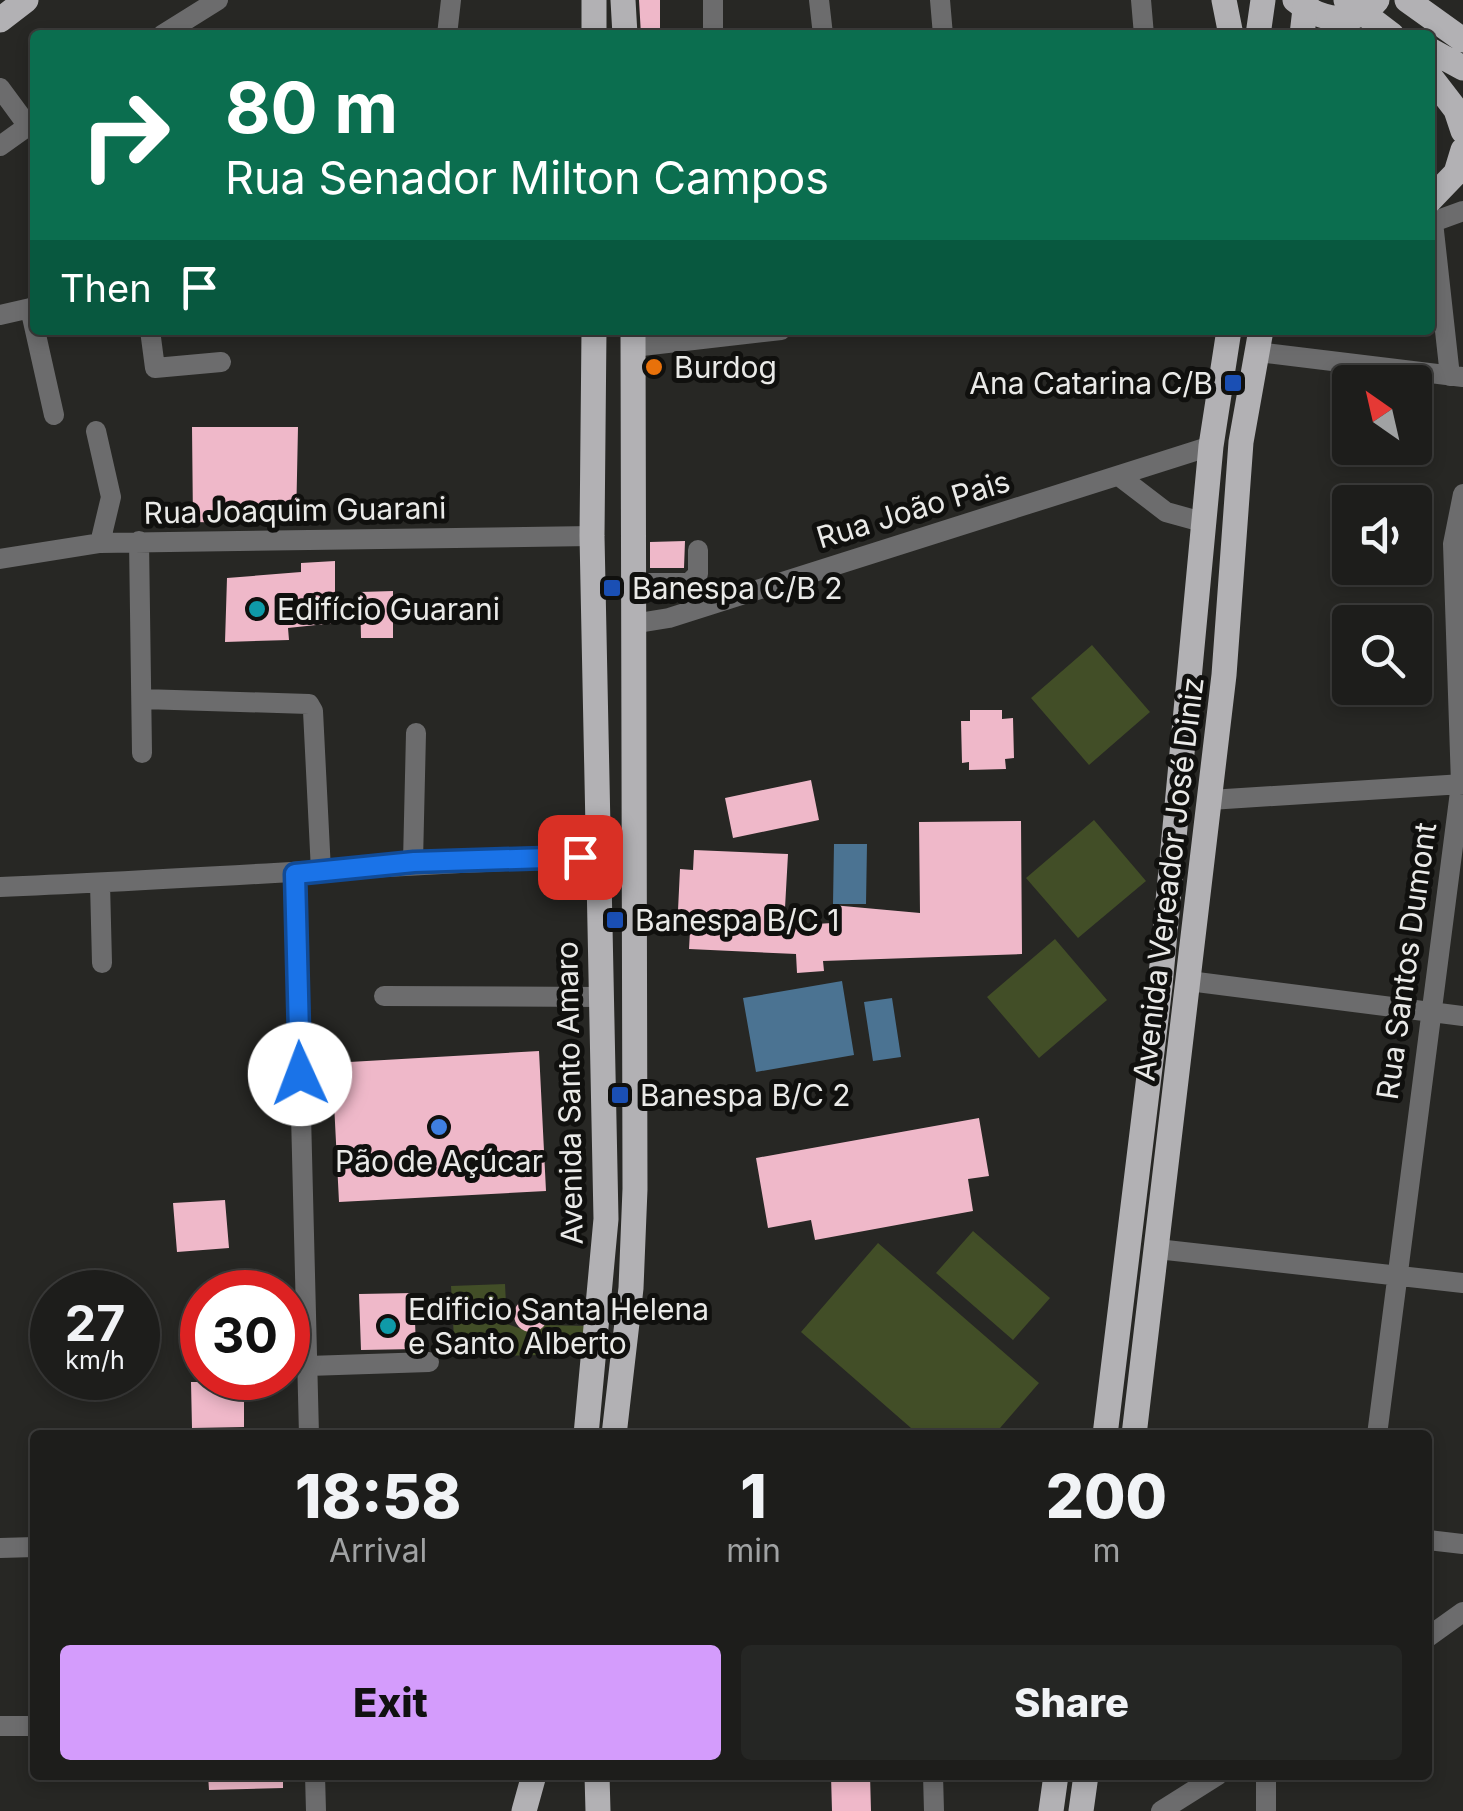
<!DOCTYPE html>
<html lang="en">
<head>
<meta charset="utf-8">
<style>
	:root { --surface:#1d1d1b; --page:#252624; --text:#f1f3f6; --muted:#a0a2a3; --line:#3b3b3a; --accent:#d49cfc }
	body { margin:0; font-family:Inter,sans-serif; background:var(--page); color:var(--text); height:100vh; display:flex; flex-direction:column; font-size:38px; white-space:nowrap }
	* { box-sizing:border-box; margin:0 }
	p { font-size:32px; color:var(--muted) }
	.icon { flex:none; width:55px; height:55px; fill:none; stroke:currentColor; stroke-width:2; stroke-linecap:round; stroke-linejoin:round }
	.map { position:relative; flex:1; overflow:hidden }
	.side { position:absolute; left:30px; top:1430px; width:1402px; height:350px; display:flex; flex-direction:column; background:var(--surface); border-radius:10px; box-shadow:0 5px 15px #0003,0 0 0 2px var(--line) }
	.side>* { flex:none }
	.banner { position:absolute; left:30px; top:30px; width:1405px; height:305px; border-radius:10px; box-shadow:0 5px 15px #0003,0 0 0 2px var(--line); background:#0b6e4f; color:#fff; overflow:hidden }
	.needle { width:65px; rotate:326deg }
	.fabs { position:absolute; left:1332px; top:365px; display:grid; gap:20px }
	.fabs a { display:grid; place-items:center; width:100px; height:100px; border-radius:10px; background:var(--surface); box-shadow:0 5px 15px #0003,0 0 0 2px var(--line); font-size:50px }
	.speed { position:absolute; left:30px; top:1270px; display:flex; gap:20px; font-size:50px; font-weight:700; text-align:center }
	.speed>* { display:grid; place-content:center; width:130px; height:130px; border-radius:50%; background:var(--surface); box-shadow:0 5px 15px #0003,0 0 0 2px var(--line); line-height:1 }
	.speed small { font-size:25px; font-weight:400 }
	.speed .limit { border:15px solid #d22; background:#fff; color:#111 }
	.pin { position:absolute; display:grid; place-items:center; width:85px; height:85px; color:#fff; margin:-42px; border-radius:20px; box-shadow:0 5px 15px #0006 }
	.me { position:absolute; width:110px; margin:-55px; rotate:358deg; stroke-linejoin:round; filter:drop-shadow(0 0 8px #0008) }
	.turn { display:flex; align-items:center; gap:35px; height:210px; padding:0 30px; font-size:45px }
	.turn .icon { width:130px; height:130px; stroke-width:2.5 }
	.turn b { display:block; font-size:70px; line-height:85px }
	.then { display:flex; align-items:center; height:95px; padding:0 30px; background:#0003; gap:20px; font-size:38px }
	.eta { display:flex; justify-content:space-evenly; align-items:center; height:170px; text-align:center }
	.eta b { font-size:60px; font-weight:800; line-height:70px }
	.cta { display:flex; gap:20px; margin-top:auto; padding:20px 30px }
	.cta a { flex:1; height:115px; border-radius:10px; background:var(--accent); color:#111; font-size:40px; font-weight:800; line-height:115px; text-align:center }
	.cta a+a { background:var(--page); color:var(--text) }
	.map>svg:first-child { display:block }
	.green { fill:#424e27 }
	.water { fill:#4b7392 }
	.building { fill:#efb8c9 }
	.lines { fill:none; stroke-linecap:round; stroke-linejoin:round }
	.minor { stroke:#6c6c6d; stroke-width:20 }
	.major { stroke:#b2b1b4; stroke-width:25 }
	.major-bridge { stroke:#b2b1b4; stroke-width:25 }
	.route-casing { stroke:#114b97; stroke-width:25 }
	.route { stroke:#1a73e8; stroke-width:18 }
	.food-dot { fill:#e8710a; stroke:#10100e; stroke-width:4 }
	.transit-dot { fill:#1a4fb4; stroke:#10100e; stroke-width:4 }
	.culture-dot { fill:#0f9aa8; stroke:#10100e; stroke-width:4 }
	.shop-dot { fill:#3f7fe0; stroke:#10100e; stroke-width:4 }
	.labels { text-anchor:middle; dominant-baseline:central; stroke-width:10; stroke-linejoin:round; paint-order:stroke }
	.poi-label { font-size:30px; fill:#eaeae8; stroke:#10100e; text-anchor:start }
	.street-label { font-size:30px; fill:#eaeae8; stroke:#10100e }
</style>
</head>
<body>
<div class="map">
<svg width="1463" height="1811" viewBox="0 0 1463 1811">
	<rect width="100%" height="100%" fill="#272724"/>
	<path class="green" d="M1092 645 1150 712 1089 765 1031 698Z
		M1094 820 1146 881 1078 938 1026 878Z
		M1055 939 1107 1000 1039 1058 987 997Z
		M973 1231 1050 1298 1013 1340 936 1273Z
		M878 1243 1039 1383 994 1435H919L801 1332Z
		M505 1284 507 1324 530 1332 545 1325 586 1326 584 1354 455 1357 451 1286Z"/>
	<path class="water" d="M834 844H867L866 904H833Z
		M842 981 854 1055 756 1072 743 998Z
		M892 998 901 1057 873 1061 864 1002Z"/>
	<path class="building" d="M639 0H660V35H641Z
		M192 427H298L296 524 193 522Z
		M685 541 684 568H650V542Z
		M335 561V623L288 628 289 640 225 642 227 578 301 572V563Z
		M393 591V638H361L360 592Z
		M970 710H1002V719L1013 718 1014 758 1005 759 1006 769 969 770V762L962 763 961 721H970Z
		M811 780 819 820 733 838 725 798Z
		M1021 821 1022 954 823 961 824 971 797 973 796 954 689 949 690 931H677L680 869 693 870 694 850 788 854 784 926 832 923V905L920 913 919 822Z
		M539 1051 546 1191 339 1202 332 1063Z
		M979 1118 989 1176 968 1179 973 1211 815 1240 811 1220 768 1228 756 1158Z
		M225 1200 229 1248 177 1252 173 1203Z
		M414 1293 416 1349 361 1350 359 1294Z
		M514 1315a17 17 0 1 1 34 0a17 17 0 1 1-34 0Z
		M191 1382H244V1427L192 1428Z
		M208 1775H283V1788L209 1790Z
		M831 1775H870L871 1811H832Z"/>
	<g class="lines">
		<path class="minor" d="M713 0V35
			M819 0 823 35
			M940 0 943 35
			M1141 0 1144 35
			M162 35 218 0
			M447 35 451 0
			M0 88 28 126
			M0 146 35 121
			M1433 222 1450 376
			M1430 223 1463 211
			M30 308 54 415
			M0 315 35 307
			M150 330 155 368 221 362
			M633 347 781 330
			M1258 352 1463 377
			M96 431 111 497 100 543
			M1119 476 1166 512 1206 523
			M139 541 142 753
			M0 559 100 543 592 536
			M632 583H689L698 574V550
			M632 624 669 618 1211 446
			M142 699 309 704 313 711 321 871
			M1210 800 1463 784
			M413 862 416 733
			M295 874 309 1435
			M100 883 102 963
			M0 887C199 879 398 864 597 857
			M1189 981 1463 1016
			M384 996 602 997
			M1157 1249 1463 1283
			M308 1366 429 1362
			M1377 1435 1461 784 1453 544 1463 494
			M1428 1540 1463 1544
			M0 1548 35 1547
			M1428 1637 1463 1612
			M0 1726H35
			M315 1775 316 1811
			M933 1775 934 1811
			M1161 1811 1218 1775
			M1266 1811V1775"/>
		<path class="major" d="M594 0V35
			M623 0 625 35
			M1224 0 1231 35
			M1295 0C1321 21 1354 28 1377 0
			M1346 0 1392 35
			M1407 0 1463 40
			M0 20 26 0
			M1258 35 1263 0
			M1430 50 1463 68
			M1430 76 1456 110 1463 131
			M1430 200 1456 173 1463 150
			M586 1435 606 1219 592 536 594 330
			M614 1435 631 1288 635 1189 633 330
			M1105 1435 1160 986 1211 446 1229 330
			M1134 1435 1224 675 1241 442 1261 330
			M597 1775 598 1811
			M524 1811 534 1775
			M1051 1811 1056 1775
			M1081 1811 1086 1775"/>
		<path class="major-bridge" d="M1302 35 1306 0"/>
	</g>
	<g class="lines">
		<defs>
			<path id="route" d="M300 1074 295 874 414 862 580 857"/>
		</defs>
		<use href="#route" class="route-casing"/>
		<use href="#route" class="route"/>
	</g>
	<circle class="food-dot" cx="654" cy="367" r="10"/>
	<g class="transit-dot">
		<rect x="1223" y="373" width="20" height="20" rx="5"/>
		<rect x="602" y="578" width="20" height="20" rx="5"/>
		<rect x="605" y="910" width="20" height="20" rx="5"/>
		<rect x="610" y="1085" width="20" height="20" rx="5"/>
	</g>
	<g class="culture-dot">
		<circle cx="257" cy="609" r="10"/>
		<circle cx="388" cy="1326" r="10"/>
	</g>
	<circle class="shop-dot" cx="439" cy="1127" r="10"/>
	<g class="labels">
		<g class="poi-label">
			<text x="674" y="367">Burdog</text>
			<text x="1213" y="383" text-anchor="end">Ana Catarina C/B</text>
			<text x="632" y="588">Banespa C/B 2</text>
			<text x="277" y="609">Edifício Guarani</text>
			<text x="635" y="920">Banespa B/C 1</text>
			<text x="640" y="1095">Banespa B/C 2</text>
			<text x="439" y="1161" text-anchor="middle">Pão de Açúcar</text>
			<text x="408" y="1309">Edificio Santa Helena<tspan x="408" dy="34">e Santo Alberto</tspan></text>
		</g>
		<g class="street-label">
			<text transform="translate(913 509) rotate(-17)">Rua João Pais</text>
			<text transform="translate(295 510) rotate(-1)">Rua Joaquim Guarani</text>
			<text transform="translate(1168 879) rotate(-83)">Avenida Vereador José Diniz</text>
			<text transform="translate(1406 961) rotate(-82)">Rua Santos Dumont</text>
			<text transform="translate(569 1093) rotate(-91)">Avenida Santo Amaro</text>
		</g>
	</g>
</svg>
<div class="fabs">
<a><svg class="needle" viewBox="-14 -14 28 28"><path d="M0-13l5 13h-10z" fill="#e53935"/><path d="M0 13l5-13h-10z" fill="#a0a2a3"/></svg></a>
<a><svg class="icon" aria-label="sound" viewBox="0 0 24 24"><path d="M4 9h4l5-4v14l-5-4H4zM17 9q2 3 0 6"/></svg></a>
<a><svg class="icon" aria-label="search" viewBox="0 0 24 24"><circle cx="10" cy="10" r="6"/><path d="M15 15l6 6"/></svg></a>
</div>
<div class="speed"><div>27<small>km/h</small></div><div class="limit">30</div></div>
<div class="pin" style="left:580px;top:857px;background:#d93025"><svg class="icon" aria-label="arrive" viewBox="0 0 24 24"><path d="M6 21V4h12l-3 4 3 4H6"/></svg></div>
<svg class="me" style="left:300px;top:1074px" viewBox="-20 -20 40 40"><circle r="19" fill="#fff"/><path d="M0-13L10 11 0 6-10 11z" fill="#1a73e8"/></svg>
<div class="banner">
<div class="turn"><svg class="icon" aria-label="right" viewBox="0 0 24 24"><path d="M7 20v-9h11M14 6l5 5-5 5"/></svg><div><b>80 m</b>Rua Senador Milton Campos</div></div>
<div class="then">Then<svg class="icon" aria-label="arrive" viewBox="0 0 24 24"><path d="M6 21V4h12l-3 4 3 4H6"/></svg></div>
</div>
<section class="side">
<div class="eta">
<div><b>18:58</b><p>Arrival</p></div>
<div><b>1</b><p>min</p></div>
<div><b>200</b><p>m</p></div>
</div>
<div class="cta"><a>Exit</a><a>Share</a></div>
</section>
</div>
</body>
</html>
